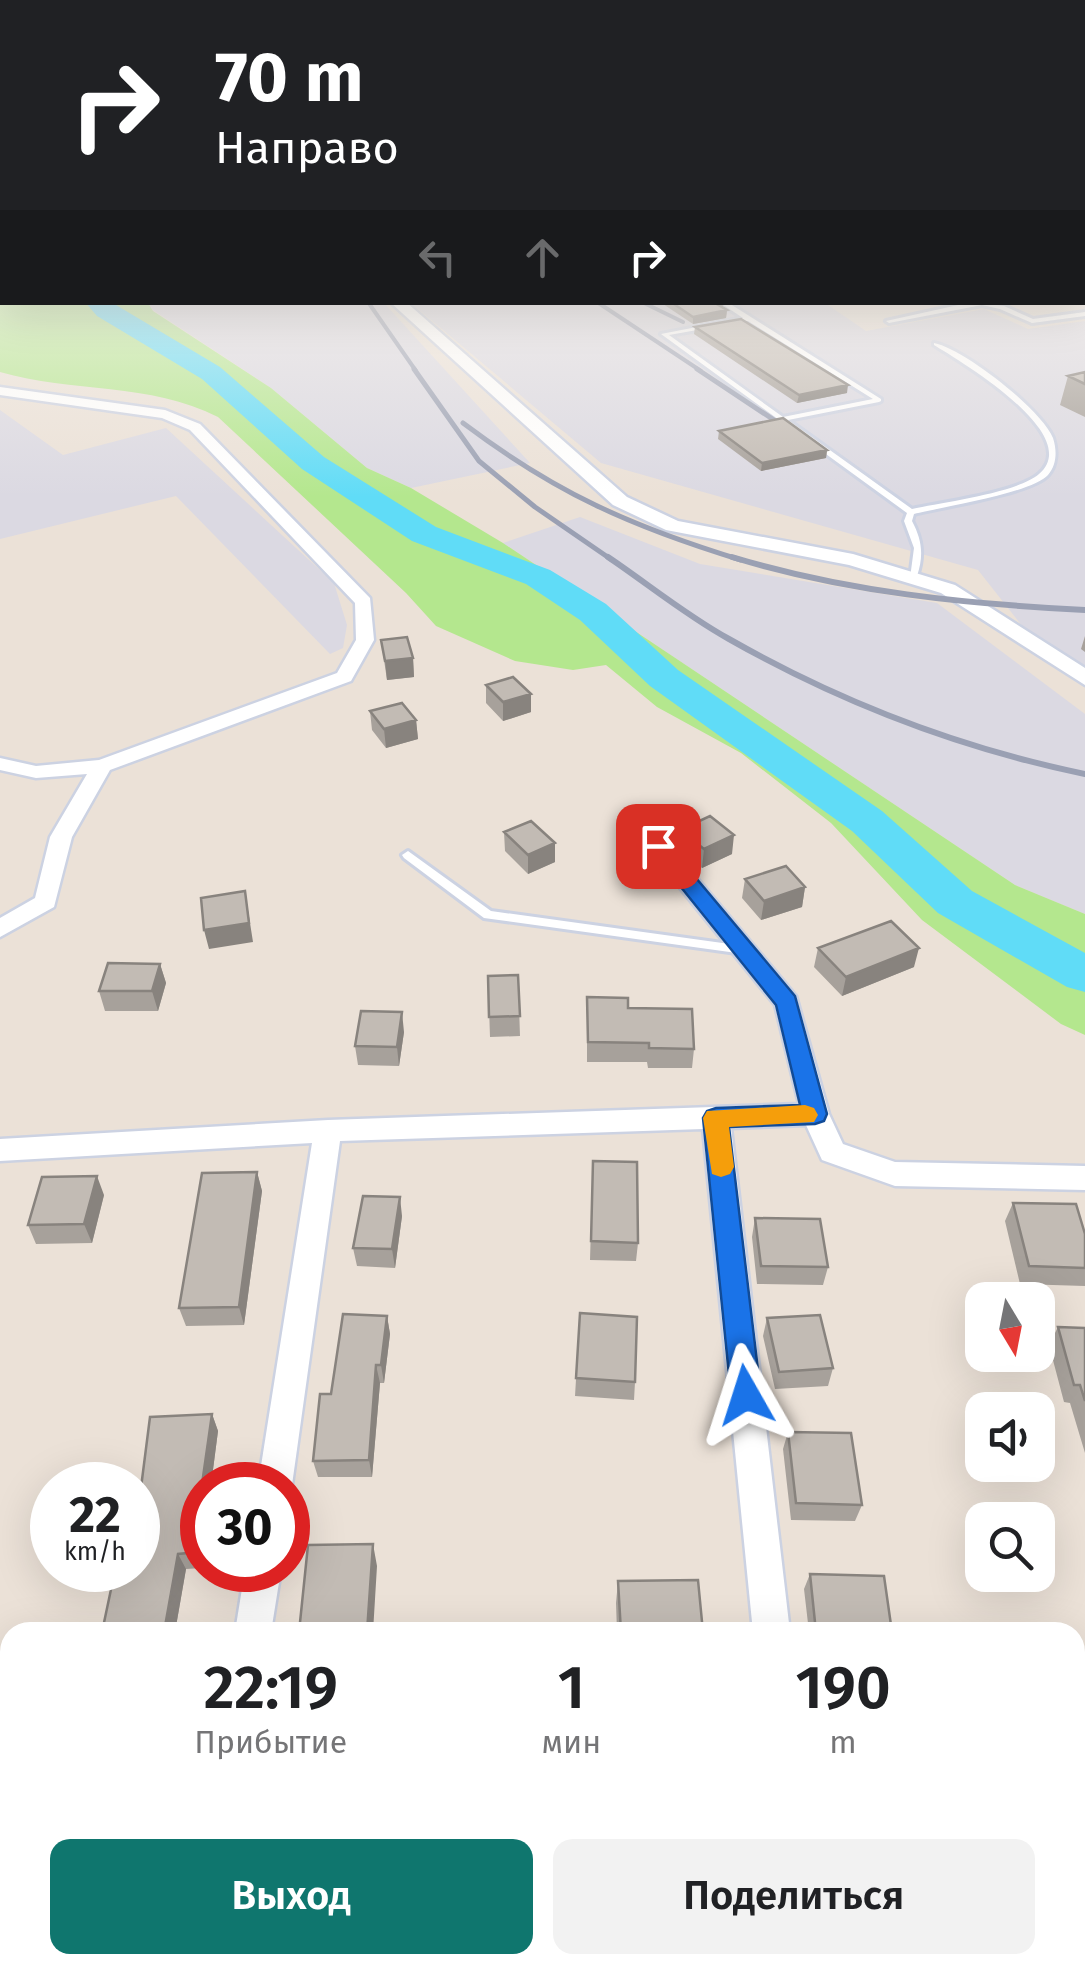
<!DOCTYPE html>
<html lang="ru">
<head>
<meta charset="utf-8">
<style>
	:root { --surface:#fff; --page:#f2f2f2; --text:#202124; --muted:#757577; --accent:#0f766e }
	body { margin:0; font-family:"Fira Sans",sans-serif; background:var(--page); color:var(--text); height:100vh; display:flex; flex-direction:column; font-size:38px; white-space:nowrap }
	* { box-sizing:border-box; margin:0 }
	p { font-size:32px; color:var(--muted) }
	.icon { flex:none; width:55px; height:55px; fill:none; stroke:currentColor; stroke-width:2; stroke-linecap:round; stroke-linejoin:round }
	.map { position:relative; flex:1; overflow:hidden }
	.drawer { position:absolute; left:0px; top:1622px; width:1085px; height:352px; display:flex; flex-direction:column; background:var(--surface); border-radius:30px 30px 0 0; box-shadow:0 10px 40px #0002 }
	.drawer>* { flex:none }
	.hud { position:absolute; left:0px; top:0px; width:1085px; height:305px; box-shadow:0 10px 40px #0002; background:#202124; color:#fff; overflow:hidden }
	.needle { width:65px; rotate:170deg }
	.fabs { position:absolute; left:965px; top:1282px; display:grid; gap:20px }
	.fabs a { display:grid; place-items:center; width:90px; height:90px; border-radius:20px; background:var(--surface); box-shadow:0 10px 40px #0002; font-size:50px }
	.speed { position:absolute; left:30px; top:1462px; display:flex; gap:20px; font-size:50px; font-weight:700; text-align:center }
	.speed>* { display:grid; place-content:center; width:130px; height:130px; border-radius:50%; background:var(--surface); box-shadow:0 10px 40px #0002; line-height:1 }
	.speed small { font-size:25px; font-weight:400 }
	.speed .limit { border:15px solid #d22; background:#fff; color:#111 }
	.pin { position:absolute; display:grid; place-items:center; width:85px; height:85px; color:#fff; margin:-42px; border-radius:20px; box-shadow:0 5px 15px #0006 }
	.me { position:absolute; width:110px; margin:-55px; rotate:354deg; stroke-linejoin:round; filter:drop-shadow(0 0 8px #0008) }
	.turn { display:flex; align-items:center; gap:35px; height:210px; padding:0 50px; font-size:45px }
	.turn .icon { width:130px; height:130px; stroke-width:2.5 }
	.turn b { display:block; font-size:70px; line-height:85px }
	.lanes { display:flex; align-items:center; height:95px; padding:0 50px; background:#0003; justify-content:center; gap:50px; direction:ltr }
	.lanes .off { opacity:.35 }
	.eta { display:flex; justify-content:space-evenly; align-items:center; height:170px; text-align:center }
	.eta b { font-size:60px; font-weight:600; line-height:70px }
	.cta { display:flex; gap:20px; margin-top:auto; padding:20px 50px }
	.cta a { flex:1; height:115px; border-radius:20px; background:var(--accent); color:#fff; font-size:40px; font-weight:600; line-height:115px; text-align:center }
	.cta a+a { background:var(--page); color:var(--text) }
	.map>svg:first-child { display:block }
	.industrial { fill:#dbd9e2 }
	.green { fill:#b4e78e }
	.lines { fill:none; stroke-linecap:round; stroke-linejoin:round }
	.river { fill:#60dcf7; fill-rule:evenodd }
	.service-casing { stroke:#ccd2e2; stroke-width:6 }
	.minor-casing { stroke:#ccd2e2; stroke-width:5 }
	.tertiary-casing { stroke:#ccd2e2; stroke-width:5 }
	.service { fill:#fff; fill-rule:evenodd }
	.minor { fill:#fff; fill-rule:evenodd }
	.tertiary { fill:#fff; fill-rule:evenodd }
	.rail-far2 { stroke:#9aa0b3; stroke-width:4 }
	.rail-far1 { stroke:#9aa0b3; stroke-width:5 }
	.rail { stroke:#9aa0b3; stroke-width:6 }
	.wall { fill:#a7a19b }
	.shaded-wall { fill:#88837e }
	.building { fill:#c2bbb4; stroke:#88837e; stroke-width:2.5 }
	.route { fill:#1a73e8; stroke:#114b97; stroke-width:2.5 }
	.slow { fill:#f59e0b }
</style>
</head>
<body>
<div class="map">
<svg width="1085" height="1974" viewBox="0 0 1085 1974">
	<rect width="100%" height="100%" fill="#ebe1d7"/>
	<path class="industrial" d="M148 303H384L530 463 411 488 367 468 271 388 153 310Z
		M411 303H825L866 331 984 309 1028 329 1085 321V669L1030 636 978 570 601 463Z
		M0 410 63 455 166 428 334 583 347 625 343 648 330 654 176 496 0 539Z
		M580 517 700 564 937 603 1085 714V914L1015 885 503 543Z"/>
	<path class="green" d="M0 276 2 302 148 303 153 311 271 388 367 468 411 488 503 543 1015 885 1085 914V1035L1061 1024 922 920 831 823 741 753 657 707 606 665 573 670 515 661 436 626 406 593 218 417C150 382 72 393 0 372Z"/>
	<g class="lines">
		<path class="river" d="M0 226H2V239H0Z
			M85 302H111L220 367 324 457 436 527 550 570 606 604 678 670 882 811 972 891 1085 953V992L1067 987 938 913 852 831 650 686 580 620 526 584 412 541 302 469 202 379 97 316Z"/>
		<defs>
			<path id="service" d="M1082 262H1085V266H1082Z
				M719 302H727L881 399V401L879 402 788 420 912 509C943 502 1017 493 1039 474 1085 435 960 361 934 345V343C964 349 1041 409 1053 438 1057 450 1057 465 1048 475 1032 493 942 507 914 514L912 521C922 540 924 555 917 576L910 578 914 548 904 521 907 513 661 334 743 318ZM748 321 873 399 783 417 669 335Z
				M972 302 1004 306 1033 319 1085 312V316L1032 323 1000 309 982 305 889 323 886 321Z
				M408 851 491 911 744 946 750 950 744 954 484 918 404 858 402 855Z"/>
			<path id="minor" d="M0 387 165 410 200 424 370 598 374 640 351 681 110 770 72 837 54 907 0 937V918L35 898 50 837 87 774 36 778 0 770V758L36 766 99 760 337 673 356 640 355 603 190 430 162 418 0 395Z
				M658 839 666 841 796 996 829 1114 843 1144 895 1162 1085 1166V1190L895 1186 822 1160 806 1125 731 1128 790 1632H753L703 1129 340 1141 292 1485 288 1496V1485H258L312 1143 0 1161V1139L328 1120 799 1104 775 1005 650 851 647 846Z
				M245 1570H281L271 1632H235Z
				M1085 1917V1965L1073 1974H1023L1027 1965H1075V1922Z
				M182 1965H226L224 1974H180Z"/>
			<path id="tertiary" d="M390 302H406L627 497 678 521 853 554 955 585 1085 668V685L941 593 849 565 666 530 613 505Z"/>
		</defs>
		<use href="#service" class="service-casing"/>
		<use href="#minor" class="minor-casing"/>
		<use href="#tertiary" class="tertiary-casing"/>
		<use href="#service" class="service"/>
		<use href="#minor" class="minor"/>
		<use href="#tertiary" class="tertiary"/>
		<path class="rail-far2" d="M368 302 416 371
			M597 302 701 371
			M642 302 683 322"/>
		<path class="rail-far1" d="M414 369 479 461 535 507 612 560
			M697 369 774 420
			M463 423C556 493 630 526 741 560"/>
		<path class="rail" d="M608 557C648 584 687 616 729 639 840 702 959 748 1085 774
			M732 557C847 592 966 604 1085 610"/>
	</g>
	<path class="wall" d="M660 302H723V308L727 310 726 318 693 324Z
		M695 327 847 393 797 403 694 334Z
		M1085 372V417L1060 405 1068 376Z
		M719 431 827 450 826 458 761 471 718 439Z
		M1085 636V652L1081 649Z
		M381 640 413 658 414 677 387 680Z
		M486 685 531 694V712L503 721 486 703Z
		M370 711 416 720 418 739 386 748 372 730Z
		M680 830 732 854 702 868 679 849Z
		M504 832 555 862 528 874 505 851Z
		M745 879 805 887 802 907 761 920 742 898Z
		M818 948 914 967 842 996 814 967Z
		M160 964 166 983 158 1011H105L99 991Z
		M518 975 520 1036 490 1037 488 976Z
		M587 997 694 1049 692 1068H648L647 1062H587Z
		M404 1032 399 1066 358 1065 355 1046Z
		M593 1161 638 1243 636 1261 590 1260Z
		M257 1172 262 1191 244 1325 186 1326 179 1308Z
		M104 1195 92 1243 36 1244 28 1225Z
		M1013 1203 1085 1234V1286L1020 1284 1005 1221Z
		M402 1216 395 1268 357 1266 353 1248Z
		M755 1218 828 1267 823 1285 757 1284 752 1237Z
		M580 1313 635 1382 634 1400 575 1396Z
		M387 1316 390 1334 384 1383H380L372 1477H318L313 1461 331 1394Z
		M767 1318 833 1368 828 1386 775 1389 763 1336Z
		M1058 1327 1085 1328V1453L1070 1403 1064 1402 1049 1345Z
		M212 1414 218 1431 211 1485H202V1568L186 1569 175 1632 128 1580Z
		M788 1432 862 1505 855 1521 791 1520 783 1449Z
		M810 1574 892 1632H809L804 1589Z
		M618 1581 703 1632H617L616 1603Z
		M637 1965H740L741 1974H638Z"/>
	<path class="shaded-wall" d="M1082 234H1085V257L1082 258Z
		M727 310 726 318 693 324V317Z
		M848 385 847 393 797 403 799 395Z
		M827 450 826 458 761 471 762 463Z
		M413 658 414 677 387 680 385 661Z
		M531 694V712L503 721V702Z
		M416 720 418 739 386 748 384 729Z
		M734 835 732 854 702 868 704 849Z
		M555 843V862L528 874V855Z
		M805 887 802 907 761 920 764 901Z
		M245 891 253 942 209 949 204 930Z
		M919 948 914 967 842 996 846 977Z
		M160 964 166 983 158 1011 152 991Z
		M402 1012 404 1032 399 1066 397 1047Z
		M257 1172 262 1191 244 1325 239 1307Z
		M97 1176 104 1195 92 1243 84 1224Z
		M400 1197 402 1216 395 1268 392 1249Z
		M387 1316 390 1334 384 1383 381 1365Z
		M376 1365 380 1383 372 1477 369 1460Z
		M212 1414 218 1431 211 1485H202V1560L198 1552 200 1498Z
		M373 1544 377 1566 373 1632H367Z
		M178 1554 186 1569 175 1632H164Z
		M138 1965H150L149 1974H137Z"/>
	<path class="building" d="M1082 221H1085V234H1082Z
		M671 302H718L715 303 727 310 693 317Z
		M741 319 848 385 799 395 695 327Z
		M1085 372V384L1068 376Z
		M783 418 827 450 762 463 719 431Z
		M407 637 413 658 385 661 381 640Z
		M513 677 531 694 503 702 486 685Z
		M402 703 416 720 384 729 370 711Z
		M710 816 734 835 704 849 680 830Z
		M531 821 555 843 528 855 504 832Z
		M786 866 805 887 764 901 745 879Z
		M245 891 249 923 204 930 201 898Z
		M891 921 919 948 846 977 818 948Z
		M108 963 160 964 152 991H99Z
		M518 975 520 1016 489 1017 488 976Z
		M587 997 628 998V1008L692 1009 694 1049 649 1048V1043L588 1042Z
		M361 1011 402 1012 397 1047 355 1046Z
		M593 1161 637 1162 638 1243 591 1241Z
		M257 1172 239 1307 179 1308 202 1173Z
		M97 1176 84 1224 28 1225 42 1177Z
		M363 1196 400 1197 392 1249 353 1248Z
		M1013 1203 1076 1204 1085 1234V1268L1029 1266Z
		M755 1218 820 1219 828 1267 761 1266Z
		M580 1313 637 1317 635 1382 576 1378Z
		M343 1314 387 1316 381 1365H376L369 1460 313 1461 320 1394H331Z
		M820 1315 833 1368 779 1372 767 1318Z
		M1058 1327 1085 1328V1401L1080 1385H1074Z
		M212 1414 200 1498 198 1552 178 1554 164 1632H102L113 1580H128L130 1570H138V1511L150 1417Z
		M788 1432 851 1433 862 1505 796 1503Z
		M373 1544 367 1632H299L308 1545Z
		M810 1574 884 1576 892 1632H816Z
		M698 1580 703 1632H621L618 1581Z
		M76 1965H138L137 1974H74Z
		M642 1965H740L741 1974H642Z"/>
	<linearGradient id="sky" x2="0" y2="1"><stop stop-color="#71c4ee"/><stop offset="0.44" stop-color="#f6f2ed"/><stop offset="1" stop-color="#f6f2ed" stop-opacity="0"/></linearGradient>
	<rect width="1085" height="497" fill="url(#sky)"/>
	<path class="route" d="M658 839 665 841 795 996 827 1114 824 1121 815 1124 729 1127 761 1395 757 1404 746 1409 735 1404 731 1395 703 1118 707 1111 716 1108 800 1105 776 1005 651 850V841Z"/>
	<path class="slow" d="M805 1105 814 1108 818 1115 814 1122 729 1127 734 1167 730 1174 721 1177 712 1174 703 1118 707 1111Z"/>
</svg>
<div class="fabs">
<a><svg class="needle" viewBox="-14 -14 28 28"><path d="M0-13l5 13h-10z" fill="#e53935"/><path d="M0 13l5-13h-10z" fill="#757577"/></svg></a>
<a><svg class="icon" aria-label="sound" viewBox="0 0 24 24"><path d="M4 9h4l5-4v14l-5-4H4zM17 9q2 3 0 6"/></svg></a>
<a><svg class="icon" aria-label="search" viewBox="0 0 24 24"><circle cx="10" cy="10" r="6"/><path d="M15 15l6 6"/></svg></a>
</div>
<div class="speed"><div>22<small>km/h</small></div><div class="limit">30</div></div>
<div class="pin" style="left:658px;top:846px;background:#d93025"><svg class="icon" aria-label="arrive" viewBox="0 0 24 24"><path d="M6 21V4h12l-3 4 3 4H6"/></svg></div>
<svg class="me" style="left:746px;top:1395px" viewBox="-20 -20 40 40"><path d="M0-17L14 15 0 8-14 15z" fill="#1a73e8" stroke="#fff" stroke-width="4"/></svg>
<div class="hud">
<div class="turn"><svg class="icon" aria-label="right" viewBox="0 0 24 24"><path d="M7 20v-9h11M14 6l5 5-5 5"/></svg><div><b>70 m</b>Направо</div></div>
<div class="lanes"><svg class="icon off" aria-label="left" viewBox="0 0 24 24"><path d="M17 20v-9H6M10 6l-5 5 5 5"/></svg><svg class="icon off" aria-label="ahead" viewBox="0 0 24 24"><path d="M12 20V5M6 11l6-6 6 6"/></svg><svg class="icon" aria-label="right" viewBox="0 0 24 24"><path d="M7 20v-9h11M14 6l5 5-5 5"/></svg></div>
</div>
<section class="drawer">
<div class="eta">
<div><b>22:19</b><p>Прибытие</p></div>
<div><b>1</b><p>мин</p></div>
<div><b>190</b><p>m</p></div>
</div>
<div class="cta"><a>Выход</a><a>Поделиться</a></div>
</section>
</div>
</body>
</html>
